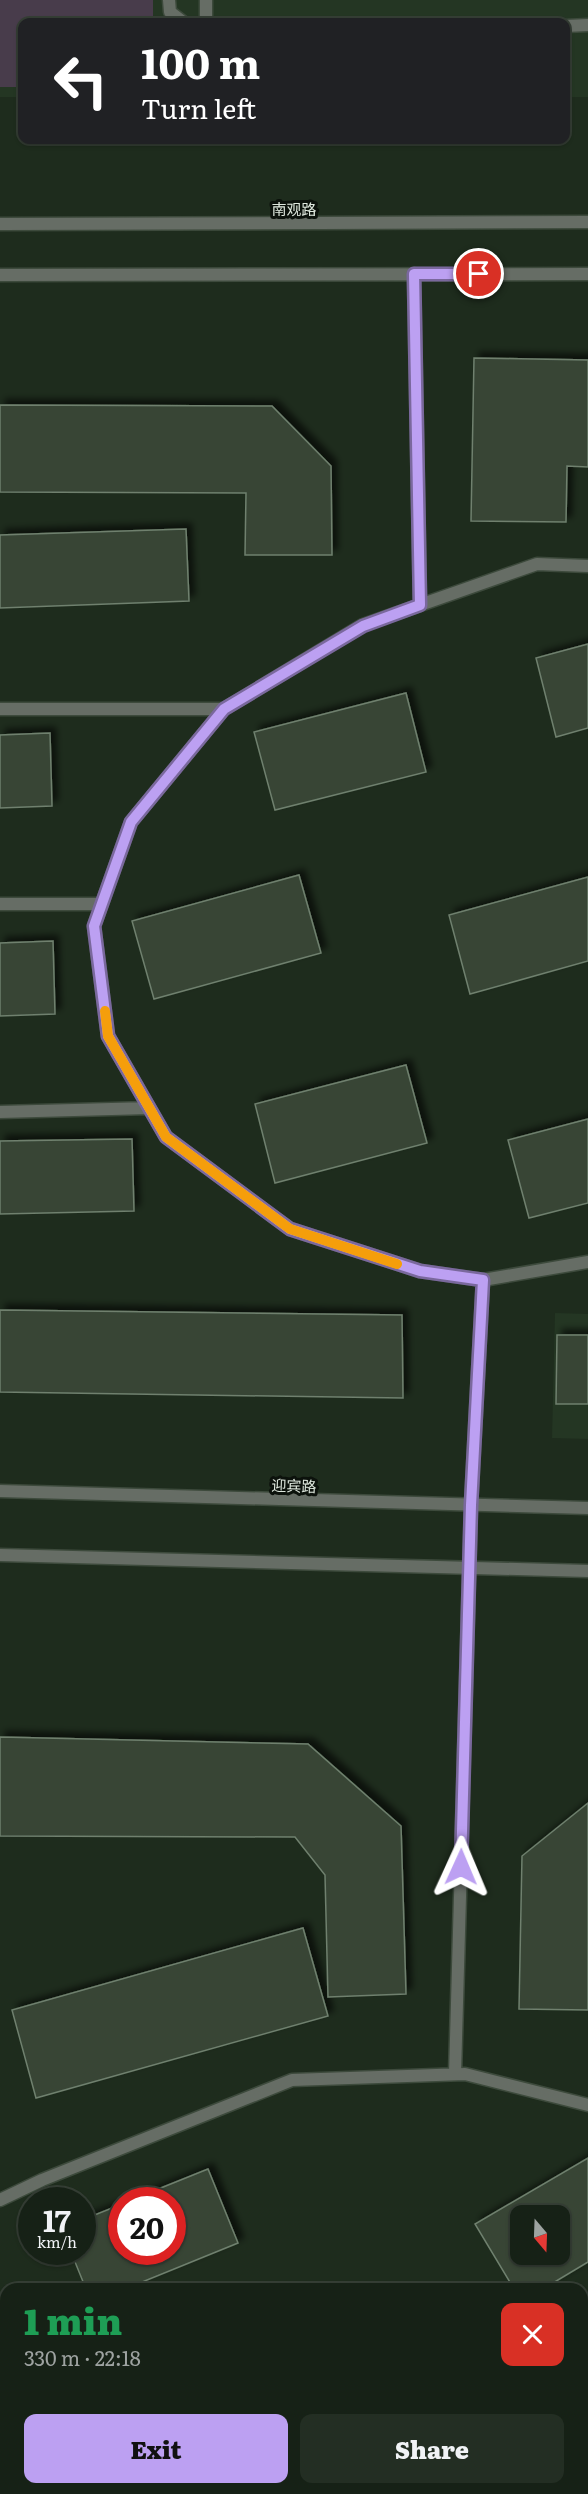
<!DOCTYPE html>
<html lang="en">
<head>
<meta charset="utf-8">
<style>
	:root { --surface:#162116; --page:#232e23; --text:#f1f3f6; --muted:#9ea3a1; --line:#353e35; --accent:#bca0f2 }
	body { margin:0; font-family:Literata,"Noto Sans SC",serif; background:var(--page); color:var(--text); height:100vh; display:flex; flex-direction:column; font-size:22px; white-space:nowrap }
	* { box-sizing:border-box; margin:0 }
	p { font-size:20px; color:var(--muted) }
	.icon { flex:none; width:33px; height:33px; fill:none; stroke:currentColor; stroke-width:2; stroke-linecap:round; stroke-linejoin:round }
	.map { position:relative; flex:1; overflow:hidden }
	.drawer { position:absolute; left:0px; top:2283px; width:588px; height:212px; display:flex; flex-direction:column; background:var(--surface); border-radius:18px 18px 0 0; box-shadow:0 2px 4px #0004,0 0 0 2px var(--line) }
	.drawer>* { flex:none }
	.top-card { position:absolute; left:18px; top:18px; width:552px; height:126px; border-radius:12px; box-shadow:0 2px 4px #0004,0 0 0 2px var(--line); background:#202124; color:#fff; overflow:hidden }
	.needle { width:39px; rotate:161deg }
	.buttons { position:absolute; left:510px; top:2205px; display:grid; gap:12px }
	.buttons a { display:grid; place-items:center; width:60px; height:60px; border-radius:12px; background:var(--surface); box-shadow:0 2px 4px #0004,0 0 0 2px var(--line); font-size:30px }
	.speed { position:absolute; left:18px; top:2187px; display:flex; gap:12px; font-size:30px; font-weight:700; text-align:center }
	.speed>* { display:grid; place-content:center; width:78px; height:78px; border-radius:50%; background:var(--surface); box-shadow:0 2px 4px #0004,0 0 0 2px var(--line); line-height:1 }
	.speed small { font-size:15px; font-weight:400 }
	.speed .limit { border:9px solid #d22; background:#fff; color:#111 }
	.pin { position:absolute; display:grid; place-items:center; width:51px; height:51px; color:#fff; margin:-26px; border:3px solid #fff; border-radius:50%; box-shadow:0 2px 6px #0007 }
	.me { position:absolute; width:66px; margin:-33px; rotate:1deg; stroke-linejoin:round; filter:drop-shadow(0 0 4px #0008) }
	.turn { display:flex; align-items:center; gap:21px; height:126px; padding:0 24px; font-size:27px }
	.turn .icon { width:78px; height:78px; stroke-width:2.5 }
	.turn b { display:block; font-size:42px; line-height:51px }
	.round { display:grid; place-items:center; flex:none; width:63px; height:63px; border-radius:12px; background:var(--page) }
	.headline { display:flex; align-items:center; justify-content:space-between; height:102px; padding:0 24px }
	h1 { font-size:36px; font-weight:800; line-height:45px; color:#1e9e55 }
	.button { display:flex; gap:12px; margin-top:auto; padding:12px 24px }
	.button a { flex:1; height:69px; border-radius:12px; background:var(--accent); color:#111; font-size:24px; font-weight:800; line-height:69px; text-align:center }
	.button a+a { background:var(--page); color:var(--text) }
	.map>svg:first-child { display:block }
	.built { fill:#243623 }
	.green { fill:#483c4b }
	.building { fill:#374536; stroke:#6f806e; stroke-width:1.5; fill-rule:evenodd; filter:url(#shadow) }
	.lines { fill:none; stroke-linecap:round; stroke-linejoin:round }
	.service-casing { stroke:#3d4a3c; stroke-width:15 }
	.tertiary-casing { stroke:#3d4a3c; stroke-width:15 }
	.service { stroke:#666d65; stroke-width:12 }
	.tertiary { stroke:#666d65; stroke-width:12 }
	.route-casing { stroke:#7a689d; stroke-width:15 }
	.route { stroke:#bca0f2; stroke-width:10 }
	.slow { stroke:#f59e0b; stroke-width:10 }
	.labels { text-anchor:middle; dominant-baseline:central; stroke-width:6; stroke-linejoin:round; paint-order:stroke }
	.street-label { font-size:15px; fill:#dfe8de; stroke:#0c120c }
</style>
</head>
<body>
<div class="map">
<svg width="588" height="2494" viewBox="0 0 588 2494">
	<defs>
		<filter id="shadow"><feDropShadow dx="5.5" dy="-5.5" stdDeviation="3" flood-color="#0009"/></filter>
	</defs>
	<rect width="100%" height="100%" fill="#1e2c1d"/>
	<path class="built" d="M0 0H588V97H566V22H22V97H0Z
		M555 1313 588 1314V1439L552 1438Z"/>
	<path class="green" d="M0 0H153V22H22V87H0Z"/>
	<path class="building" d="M474 358 588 360V467L567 466 566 522 471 521Z
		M0 405 272 406 331 466 332 555H245L246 493 0 492Z
		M186 529 189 601 0 608V535Z
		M588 644V728L556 737 536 658Z
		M406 693 426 772 275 810 254 732Z
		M50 733 52 806 0 808V735Z
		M299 875 321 953 154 999 132 921Z
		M588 877V961L470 994 449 915Z
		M53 941 55 1014 0 1016V943Z
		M406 1065 427 1143 275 1183 255 1104Z
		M588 1119V1203L529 1218 508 1140Z
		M132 1139 134 1211 0 1214V1141Z
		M0 1310 402 1315 403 1398 0 1392Z
		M557 1335H588V1404H556Z
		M0 1737 308 1744 401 1826 406 1994 328 1997 325 1875 295 1837 0 1836Z
		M588 1803V2010L519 2009 522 1856Z
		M303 1928 328 2016 36 2098 12 2010Z
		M588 2158V2262L543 2289H514L475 2224ZM520 2216H560V2254H520Z
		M208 2169 238 2243 125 2289H86L71 2252H82V2220L122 2204V2252H172V2200H131Z
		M0 2304 6 2325V2373L0 2374Z
		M31 2488H77L78 2494H11Z
		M202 2488H373L375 2494H205Z"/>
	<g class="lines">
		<defs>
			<path id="service" d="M169 0 170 12 183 22
				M206 0V22
				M566 26 588 25
				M414 274 420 605
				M588 566 537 564 363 625 224 709 131 822 94 926 108 1036 166 1137 290 1229 420 1271 483 1280 588 1262
				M0 709H224
				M0 904H102
				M0 1112 149 1108
				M455 2074 471 1505 483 1280
				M0 2200 42 2180 292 2080 465 2074 588 2105"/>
			<path id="tertiary" d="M0 224 588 222
				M0 275 588 274
				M0 1491 588 1508
				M0 1555 588 1571"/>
		</defs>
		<use href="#service" class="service-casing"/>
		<use href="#tertiary" class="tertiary-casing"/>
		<use href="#service" class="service"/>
		<use href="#tertiary" class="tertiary"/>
	</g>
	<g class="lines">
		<defs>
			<path id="route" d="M461 1867 471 1505 483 1280 420 1271 290 1229 166 1137 108 1036 94 926 131 822 224 709 363 626 420 605 414 274H479"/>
		</defs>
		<use href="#route" class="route-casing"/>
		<use href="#route" class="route"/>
		<path class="slow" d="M105 1011 108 1036 166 1137 290 1229 397 1264"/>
	</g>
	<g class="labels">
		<g class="street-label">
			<text x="294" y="208">南观路</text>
			<text transform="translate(294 1485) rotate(2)">迎宾路</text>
		</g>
	</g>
</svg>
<div class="buttons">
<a><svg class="needle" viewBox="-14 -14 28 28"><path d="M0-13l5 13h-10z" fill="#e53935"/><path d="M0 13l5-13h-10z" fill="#9ea3a1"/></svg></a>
</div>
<div class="speed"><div>17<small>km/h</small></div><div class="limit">20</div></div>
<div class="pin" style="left:479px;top:274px;background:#d93025"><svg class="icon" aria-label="arrive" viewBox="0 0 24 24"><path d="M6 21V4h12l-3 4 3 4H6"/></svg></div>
<svg class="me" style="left:461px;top:1867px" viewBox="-20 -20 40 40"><path d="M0-17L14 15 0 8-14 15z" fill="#bca0f2" stroke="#fff" stroke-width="4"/></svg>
<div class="top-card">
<div class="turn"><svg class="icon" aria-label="left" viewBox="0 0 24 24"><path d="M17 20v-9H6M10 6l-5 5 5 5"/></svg><div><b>100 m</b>Turn left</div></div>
</div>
<section class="drawer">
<div class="headline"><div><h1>1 min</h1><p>330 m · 22:18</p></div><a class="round" style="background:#d93025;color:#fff"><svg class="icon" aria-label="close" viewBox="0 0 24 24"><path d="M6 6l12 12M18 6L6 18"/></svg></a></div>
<div class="button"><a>Exit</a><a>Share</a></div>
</section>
</div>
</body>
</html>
